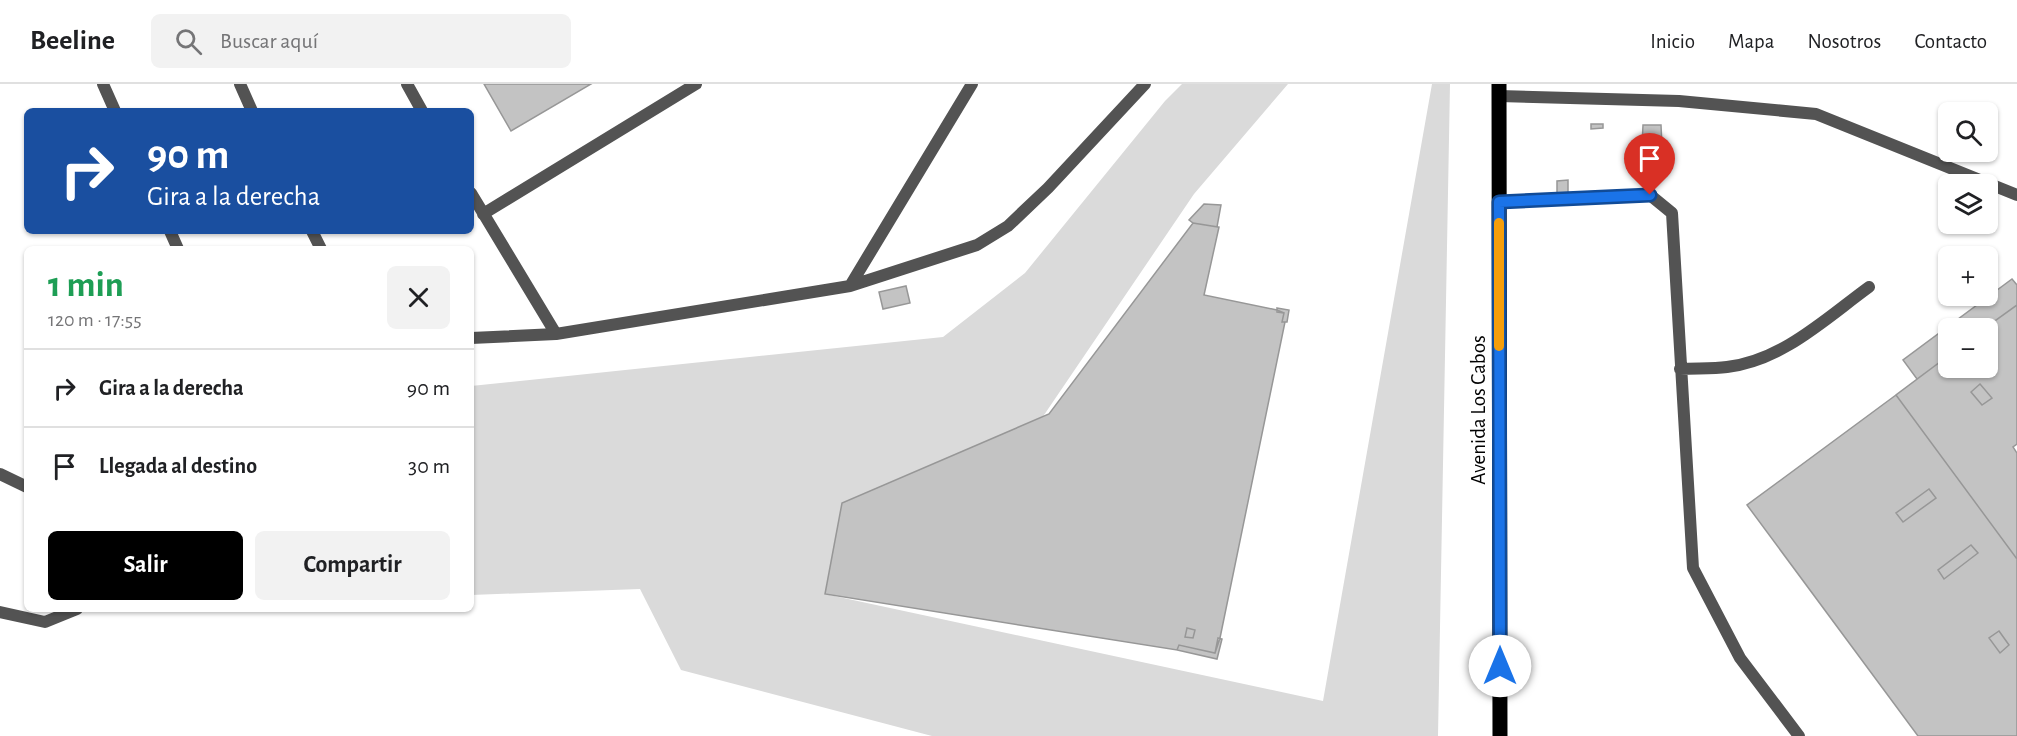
<!DOCTYPE html>
<html lang="es">
<head>
<meta charset="utf-8">
<style>
	:root { --surface:#fff; --page:#f2f2f2; --text:#202124; --muted:#757577; --line:#e0e0e0; --accent:#000 }
	body { margin:0; font-family:"Alegreya Sans",sans-serif; background:var(--page); color:var(--text); height:100vh; display:flex; flex-direction:column; font-size:22px; white-space:nowrap }
	* { box-sizing:border-box; margin:0 }
	p { font-size:20px; color:var(--muted) }
	.icon { flex:none; width:33px; height:33px; fill:none; stroke:currentColor; stroke-width:2; stroke-linecap:round; stroke-linejoin:round }
	.map { position:relative; flex:1; overflow:hidden }
	.panel { position:absolute; left:24px; top:162px; width:450px; height:366px; display:flex; flex-direction:column; background:var(--surface); border-radius:9px; box-shadow:0 2px 4px #0004 }
	.panel>* { flex:none }
	.guide { position:absolute; left:24px; top:24px; width:450px; height:126px; border-radius:9px; box-shadow:0 2px 4px #0004; background:#1a4fa0; color:#fff; overflow:hidden }
	.controls { position:absolute; left:1938px; top:18px; display:grid; gap:12px }
	.controls a { display:grid; place-items:center; width:60px; height:60px; border-radius:9px; background:var(--surface); box-shadow:0 2px 4px #0004; font-size:30px }
	.pin { position:absolute; display:grid; place-items:center; width:51px; height:51px; color:#fff; margin:-62px -26px; border-radius:50% 50% 50% 0; rotate:-45deg; box-shadow:0 0 6px #0007 }
	.pin .icon { rotate:45deg }
	.me { position:absolute; width:66px; margin:-33px; rotate:0deg; stroke-linejoin:round; filter:drop-shadow(0 0 4px #0008) }
	.turn { display:flex; align-items:center; gap:21px; height:126px; padding:0 24px; font-size:27px }
	.turn .icon { width:78px; height:78px; stroke-width:2.5 }
	.turn b { display:block; font-size:42px; line-height:51px }
	.round { display:grid; place-items:center; flex:none; width:63px; height:63px; border-radius:9px; background:var(--page) }
	.summary { display:flex; align-items:center; justify-content:space-between; height:102px; padding:0 24px }
	h1 { font-size:36px; font-weight:700; line-height:45px; color:#1e9e55 }
	.cta { display:flex; gap:12px; margin-top:auto; padding:12px 24px }
	.cta a { flex:1; height:69px; border-radius:9px; background:var(--accent); color:#fff; font-size:24px; font-weight:700; line-height:69px; text-align:center }
	.cta a+a { background:var(--page); color:var(--text) }
	ul { padding:0; list-style:none }
	li { display:flex; align-items:center; gap:18px; height:78px; padding:0 24px; border-top:2px solid var(--line) }
	li div { flex:1 }
	li b { display:block; font-size:22px }
	li em { font-style:normal }
	header { display:flex; align-items:center; gap:36px; box-sizing:border-box; height:84px; padding:0 30px; background:var(--surface); border-bottom:2px solid var(--line) }
	header strong { font-size:28px }
	nav { display:flex; gap:33px; margin-inline-start:auto; font-size:21px }
	.search { width:420px; height:54px; background:var(--page); display:flex; align-items:center; gap:15px; box-sizing:border-box; padding:0 21px; border-radius:9px; color:var(--muted); font-size:22px }
	.map>svg:first-child { display:block }
	.green { fill:#dadada }
	.building { fill:#c3c3c3; stroke:#979797; stroke-width:1.5; fill-rule:evenodd }
	.lines { fill:none; stroke-linecap:round; stroke-linejoin:round }
	.lane { stroke:#535353; stroke-width:12 }
	.primary { stroke:#000; stroke-width:15 }
	.route-casing { stroke:#114b97; stroke-width:15 }
	.route { stroke:#1a73e8; stroke-width:10 }
	.slow { stroke:#f59e0b; stroke-width:10 }
	.labels { text-anchor:middle; dominant-baseline:central; stroke-width:6; stroke-linejoin:round; paint-order:stroke }
	.street-label { font-size:21px; fill:#000; stroke:#fff }
</style>
</head>
<body>
<header>
<strong>Beeline</strong>
<div class="search"><svg class="icon" aria-label="search" viewBox="0 0 24 24"><circle cx="10" cy="10" r="6"/><path d="M15 15l6 6"/></svg>Buscar aquí</div>
<nav><a>Inicio</a><a>Mapa</a><a>Nosotros</a><a>Contacto</a></nav>
</header>
<div class="map">
<svg width="2017" height="652" viewBox="0 0 2017 652">
	<rect width="100%" height="100%" fill="#fff"/>
	<path class="green" d="M1182 0H1288L1194 110 1042 334 825 510 1323 617 1432 0H1450L1438 652H932L681 586 640 505 471 511V302L943 253 1025 189 1165 17Z"/>
	<path class="building" d="M484 0H591L511 47Z
		M1591 40H1603V44L1591 45Z
		M1643 41H1661L1662 62H1642Z
		M1568 96V117L1557 116V97Z
		M1204 120 1221 121 1217 143 1193 139 1189 136Z
		M1193 139 1219 143 1204 211 1277 226 1284 229 1282 238H1285L1220 554 1215 569 1179 561 1177 566 825 510 842 419 1049 330ZM1187 544 1195 546 1193 554 1185 553Z
		M2012 195 2017 201V221L1985 244H1948V272L1917 295 1903 276Z
		M906 202 910 219 883 225 879 208Z
		M2017 221V360L2013 363 2017 369V475L1896 311 1948 272V284H1988V244H1985ZM1980 300 1992 314 1982 321 1971 308Z
		M1277 224 1289 226 1287 238H1282L1284 229 1277 228Z
		M1980 300 1992 314 1982 321 1971 308Z
		M1896 311 2017 475V652H1918L1747 421ZM1929 405 1936 414 1903 438 1896 429ZM1971 461 1978 469 1944 495 1938 486ZM1999 547 2009 561 2000 569 1989 554Z
		M1929 405 1936 414 1903 438 1896 429Z
		M1971 461 1978 469 1944 495 1938 486Z
		M1187 544 1195 546 1193 554 1185 553Z
		M1999 547 2009 561 2000 569 1989 554Z
		M1218 554 1222 555 1217 575 1177 566 1179 561 1215 569Z"/>
	<g class="lines">
		<path class="lane" d="M103 0 115 27
			M240 0 252 27
			M407 0 422 27
			M1499 12 1679 17 1816 30 2017 111
			M471 109 556 250
			M1499 118 1650 111 1672 129 1693 484 1740 574 1799 652
			M483 130 696 0
			M170 147 178 165
			M312 147 321 165
			M850 202 972 0
			M471 254 556 250 850 202 977 161 1008 142 1048 104 1145 0
			M1680 285C1696 284 1712 285 1727 283 1783 276 1825 235 1869 203
			M0 390 27 403
			M0 528 45 538 77 525"/>
		<path class="primary" d="M1499 0 1500 652"/>
	</g>
	<g class="lines">
		<defs>
			<path id="route" d="M1500 582 1499 118 1650 111"/>
		</defs>
		<use href="#route" class="route-casing"/>
		<use href="#route" class="route"/>
		<path class="slow" d="M1499 139V262"/>
	</g>
	<g class="labels">
		<g class="street-label">
			<text transform="translate(1478 326) rotate(-90)">Avenida Los Cabos</text>
		</g>
	</g>
</svg>
<div class="controls">
<a><svg class="icon" aria-label="search" viewBox="0 0 24 24"><circle cx="10" cy="10" r="6"/><path d="M15 15l6 6"/></svg></a>
<a><svg class="icon" aria-label="layers" viewBox="0 0 24 24"><path d="M12 4l9 5-9 5-9-5zM3 14l9 5 9-5"/></svg></a>
<a>+</a>
<a>−</a>
</div>
<div class="pin" style="left:1650px;top:111px;background:#d93025"><svg class="icon" aria-label="arrive" viewBox="0 0 24 24"><path d="M6 21V4h12l-3 4 3 4H6"/></svg></div>
<svg class="me" style="left:1500px;top:582px" viewBox="-20 -20 40 40"><circle r="19" fill="#fff"/><path d="M0-13L10 11 0 6-10 11z" fill="#1a73e8"/></svg>
<div class="guide">
<div class="turn"><svg class="icon" aria-label="right" viewBox="0 0 24 24"><path d="M7 20v-9h11M14 6l5 5-5 5"/></svg><div><b>90 m</b>Gira a la derecha</div></div>
</div>
<section class="panel">
<div class="summary"><div><h1>1 min</h1><p>120 m · 17:55</p></div><a class="round"><svg class="icon" aria-label="close" viewBox="0 0 24 24"><path d="M6 6l12 12M18 6L6 18"/></svg></a></div>
<ul>
<li><svg class="icon" aria-label="right" viewBox="0 0 24 24"><path d="M7 20v-9h11M14 6l5 5-5 5"/></svg><div><b>Gira a la derecha</b></div><em>90 m</em></li>
<li><svg class="icon" aria-label="arrive" viewBox="0 0 24 24"><path d="M6 21V4h12l-3 4 3 4H6"/></svg><div><b>Llegada al destino</b></div><em>30 m</em></li>
</ul>
<div class="cta"><a>Salir</a><a>Compartir</a></div>
</section>
</div>
</body>
</html>
